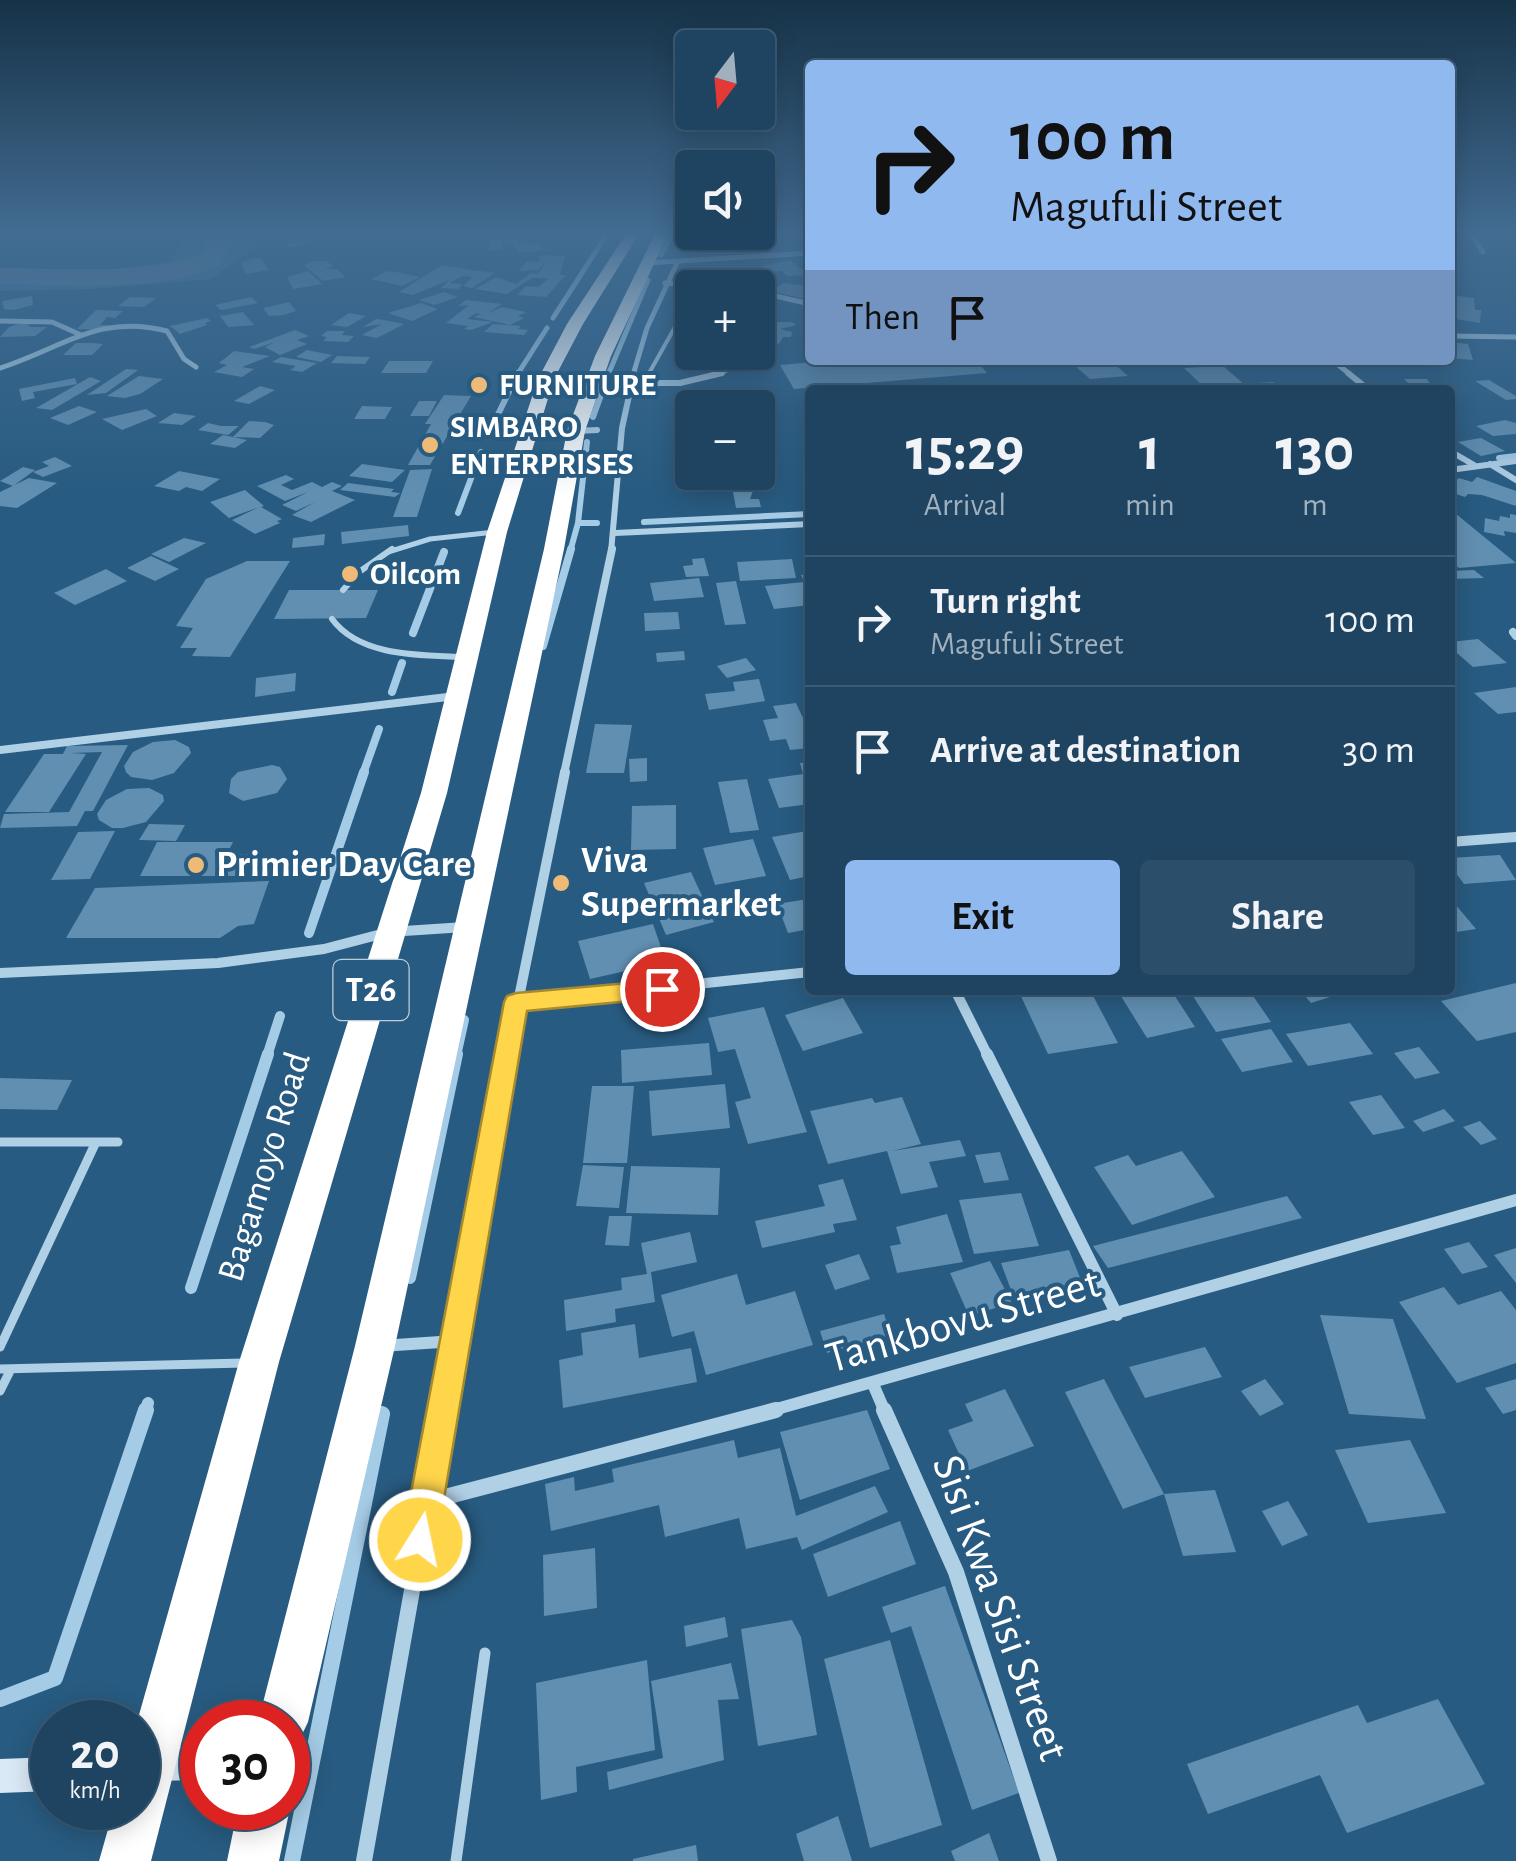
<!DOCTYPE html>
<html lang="en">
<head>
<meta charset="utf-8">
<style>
	:root { --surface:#1e4461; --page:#2b4e6a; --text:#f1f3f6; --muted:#a1b0bd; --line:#3c5c76; --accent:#90b9f0 }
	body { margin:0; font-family:"Alegreya Sans",sans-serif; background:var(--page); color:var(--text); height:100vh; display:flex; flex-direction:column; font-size:38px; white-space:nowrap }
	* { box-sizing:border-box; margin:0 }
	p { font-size:32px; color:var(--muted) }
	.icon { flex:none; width:55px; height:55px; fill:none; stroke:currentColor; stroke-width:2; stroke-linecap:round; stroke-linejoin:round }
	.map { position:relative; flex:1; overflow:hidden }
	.panel { position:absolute; left:805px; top:385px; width:650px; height:610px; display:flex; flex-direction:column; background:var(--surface); border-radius:10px; box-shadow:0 5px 25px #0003,0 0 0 2px var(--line) }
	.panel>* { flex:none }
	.banner { position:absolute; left:805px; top:60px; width:650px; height:305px; border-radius:10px; box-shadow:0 5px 25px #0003,0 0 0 2px var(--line); background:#90b9f0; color:#111; overflow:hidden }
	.needle { width:65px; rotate:196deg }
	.controls { position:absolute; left:675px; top:30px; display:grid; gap:20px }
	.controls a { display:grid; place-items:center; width:100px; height:100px; border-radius:10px; background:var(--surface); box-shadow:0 5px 25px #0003,0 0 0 2px var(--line); font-size:50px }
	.speed { position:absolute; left:30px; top:1700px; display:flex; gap:20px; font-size:50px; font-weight:700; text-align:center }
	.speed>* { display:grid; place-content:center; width:130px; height:130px; border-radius:50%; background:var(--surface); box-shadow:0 5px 25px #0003,0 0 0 2px var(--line); line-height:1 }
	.speed small { font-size:25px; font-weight:400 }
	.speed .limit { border:15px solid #d22; background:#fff; color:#111 }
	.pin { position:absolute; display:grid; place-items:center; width:85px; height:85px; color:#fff; margin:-42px; border:5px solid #fff; border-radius:50%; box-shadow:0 2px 10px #0007 }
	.me { position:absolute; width:110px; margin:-55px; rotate:10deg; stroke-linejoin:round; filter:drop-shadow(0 0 8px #0008) }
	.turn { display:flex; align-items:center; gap:35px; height:210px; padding:0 40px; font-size:45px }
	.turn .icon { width:130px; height:130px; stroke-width:2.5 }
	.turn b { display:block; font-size:70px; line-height:85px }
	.then { display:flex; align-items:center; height:95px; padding:0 40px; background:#0003; gap:20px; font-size:38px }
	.eta { display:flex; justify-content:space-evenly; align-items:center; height:170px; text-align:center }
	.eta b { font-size:60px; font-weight:600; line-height:70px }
	.primary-button { display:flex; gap:20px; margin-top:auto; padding:20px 40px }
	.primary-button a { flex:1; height:115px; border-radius:10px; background:var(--accent); color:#111; font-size:40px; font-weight:600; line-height:115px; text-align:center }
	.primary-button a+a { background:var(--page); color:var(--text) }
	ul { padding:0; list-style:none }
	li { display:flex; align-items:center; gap:30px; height:130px; padding:0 40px; border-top:2px solid var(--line) }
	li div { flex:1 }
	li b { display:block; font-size:38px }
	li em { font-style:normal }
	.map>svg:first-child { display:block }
	.green { fill:#3d759e }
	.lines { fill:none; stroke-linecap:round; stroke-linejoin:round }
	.stream-far5 { stroke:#a5cce6; stroke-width:5 }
	.stream-far4 { stroke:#a5cce6; stroke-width:6 }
	.stream-far3 { stroke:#a5cce6; stroke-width:8 }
	.stream-far2 { stroke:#a5cce6; stroke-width:10 }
	.stream-far1 { stroke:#a5cce6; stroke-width:12 }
	.stream { stroke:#a5cce6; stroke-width:16 }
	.river { fill:#5e819b; fill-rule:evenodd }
	.building { fill:#618fb1 }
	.lane-far4 { stroke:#b0d0e6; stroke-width:4 }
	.lane-far3 { stroke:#b0d0e6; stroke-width:5 }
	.lane-far2 { stroke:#b0d0e6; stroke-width:6 }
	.lane-far1 { stroke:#b0d0e6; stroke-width:9 }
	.lane { stroke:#b0d0e6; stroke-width:11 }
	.street-far5 { stroke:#b0d0e6; stroke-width:5 }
	.street-far4 { stroke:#b0d0e6; stroke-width:6 }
	.street-far3 { stroke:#b0d0e6; stroke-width:8 }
	.street-far2 { stroke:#b0d0e6; stroke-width:10 }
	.street-far1 { stroke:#b0d0e6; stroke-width:12 }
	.street { stroke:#b0d0e6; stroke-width:16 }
	.secondary { fill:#d9e9f6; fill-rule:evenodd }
	.highway { fill:#fff; fill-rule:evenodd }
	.route { fill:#ffd54a; stroke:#a68a30; stroke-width:2.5 }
	.poi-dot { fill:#edbb77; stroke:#285b81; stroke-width:4 }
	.labels { text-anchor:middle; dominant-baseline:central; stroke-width:8; stroke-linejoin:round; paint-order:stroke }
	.far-poi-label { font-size:32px; font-weight:bold; fill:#fff; stroke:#285b81; text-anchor:start }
	.shield { fill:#285b81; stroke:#beced9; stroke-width:2.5 }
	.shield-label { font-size:35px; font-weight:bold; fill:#fff }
	.poi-label { font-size:38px; font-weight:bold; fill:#fff; stroke:#285b81; text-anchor:start }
	.street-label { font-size:38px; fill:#fff; stroke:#285b81 }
	.near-street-label { font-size:45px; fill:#fff; stroke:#285b81 }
</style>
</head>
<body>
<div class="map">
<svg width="1516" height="1861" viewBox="0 0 1516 1861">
	<rect width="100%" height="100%" fill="#285b81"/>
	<path class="green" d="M186 234H251L257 246 211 279 91 289 0 291V272L87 273 170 262Z"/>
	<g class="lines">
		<path class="stream-far5" d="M661 255 672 234
			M553 318 607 234
			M517 375 547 328
			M608 375 648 280"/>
		<path class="stream-far4" d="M593 417 609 373
			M491 429 518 373
			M1499 458 1516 456
			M458 513 481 452
			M644 522 810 514
			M578 523H597
			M570 552 578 523 587 442"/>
		<path class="stream-far3" d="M413 633 444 552
			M543 646 571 549
			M392 692 402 663
			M363 774 379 729"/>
		<path class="stream-far2" d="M309 933 364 772
			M267 1056 280 1016
			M456 1056 464 1020"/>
		<path class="stream-far1" d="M410 1278 457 1054
			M191 1288 268 1054
			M145 1412 148 1403"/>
		<path class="stream" d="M0 1699 55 1678 146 1410
			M292 1861 382 1414"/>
		<path class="river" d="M210 234H235L220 264C163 294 64 284 0 284V268C53 268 157 276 202 253Z"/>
	</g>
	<path class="building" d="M280 234H301L295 238H300L325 236 296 247 284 246 292 241 280 240 284 238Z
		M517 238 518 243 540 244 545 250 519 253 512 243H502L503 249 488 250 490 240Z
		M540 255 565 256 560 275H566L546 297 517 295 526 286 538 287 548 279 545 278H532L507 294 475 289 496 277 516 284 531 273 538 274 547 260 538 270 518 271 527 261 539 262Z
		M260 257 269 270 246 274 241 262Z
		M790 260 809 275 787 276 782 271 767 272 762 266Z
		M312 261H326L334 266 324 269H337L345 277 323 281 304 265Z
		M442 265 472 270 495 273 472 288 463 286 473 277 463 276 449 283 463 284 458 289 441 288 450 280 412 295 399 292Z
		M308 271 322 284 293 289 287 277Z
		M387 271 396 272 420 277 402 286 371 279Z
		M783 283 810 286V300L769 291Z
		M444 292 458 297 434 305 419 300Z
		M1450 295 1474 298 1475 310H1481L1480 323 1450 318Z
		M32 296 33 305 14 310 4 309 2 301Z
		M130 297 156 298 144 307 118 306Z
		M251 297 258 303 221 310 215 305Z
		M466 300 502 304 488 313 502 307 526 312 518 316 524 318 510 325 474 317 481 314 476 313 467 319 493 322 471 330 464 329 468 326 446 323 469 305 458 306Z
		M289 302 296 311 283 315 269 316 263 308Z
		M421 303 438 309 412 321 388 313Z
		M96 310 123 311 115 318 107 317 100 325H110L105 330 77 329Z
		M243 312 254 325 228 327 220 316Z
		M349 313 366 316 347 327 331 325Z
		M207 318 211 321 205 323 207 325 180 334 170 326Z
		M376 319 384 320 404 324 377 338 362 335 382 324 363 327Z
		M26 321H34L28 325 31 327H47L35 336 0 337 9 327Z
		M770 322H792L796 325 780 329 792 332 791 337H783L779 344 758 343 763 328H768Z
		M493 324 521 326 518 329 528 330 524 335 484 332Z
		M295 330 309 336 297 340 307 344 280 355 265 347 275 342 254 349 249 347Z
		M327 331H345L342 335 354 336 348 342 323 341 327 337 321 336Z
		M1450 342 1468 344 1473 360 1450 358Z
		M76 343H92L103 344 92 355H63Z
		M307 350 332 355 321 362 296 357Z
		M234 351 270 356 242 367 254 369 242 377 214 372 227 365 219 363Z
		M337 356 370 357 365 364 331 363Z
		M281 357 317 363 302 372 290 370 296 366 272 362Z
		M836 360H976L987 373 794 389 780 365Z
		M1381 360H1421L1423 366 1381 364Z
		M389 361H433L426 373H381Z
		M1111 361 1128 376 1090 379 1074 365Z
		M1223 366 1244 384 1273 382 1282 390H1207L1184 368Z
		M126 369 138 370 106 393 87 395Z
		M139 376 163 379 140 394 125 398 107 396Z
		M90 377 101 381 52 410 36 408Z
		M75 378 77 384 33 392 35 398 22 401 19 389Z
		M1404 379H1427L1434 390H1415Z
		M1489 380 1516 396V399L1506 400 1475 381Z
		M260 386 275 390 249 404 234 401Z
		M737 388 740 395 704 397 702 390Z
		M444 395 471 396 430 465H408L431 424H425Z
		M419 401H437L429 416H410Z
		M79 406 97 412 68 425 50 418Z
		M362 406 392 407 385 419H354Z
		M146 409 157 416 122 430 102 419Z
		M174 413 196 416 182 425 158 423Z
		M1505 420 1516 423V434L1493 436 1476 426Z
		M249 421 265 422 274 425 260 438 233 437Z
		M208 423 221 426H239L228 435 198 430Z
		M223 435 233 437 247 440 235 448 210 444Z
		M1481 438 1505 451 1481 456 1458 442Z
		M55 457 72 466 43 477 33 472 49 466 42 462Z
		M362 464 405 470 392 482 349 476Z
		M23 467 35 470 13 486 0 481Z
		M432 469 417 517H393L410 470Z
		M179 471 220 479 202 491 186 487 179 491 154 486Z
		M286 475 294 479 281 485 292 490 312 482 322 487 332 482 342 486 332 491 355 500 311 522 292 515 315 502 296 511 282 505 308 492 285 501 257 486Z
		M1477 477 1516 491V506L1482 495 1468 494 1465 497 1450 492V485L1459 478 1472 482Z
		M29 478 57 483 17 508 0 506V492Z
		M348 483 394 489 391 492 400 493 395 497 340 490Z
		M245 490 264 506 261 507 282 519 277 521 280 523 255 534 232 520 257 508 229 518 210 502Z
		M753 491 750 499H759L761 507 736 508 733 492Z
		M1450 509 1516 563 1459 568 1450 561Z
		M1510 514 1516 515V533L1504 531 1505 536 1484 532 1485 518 1499 521 1500 516 1510 518Z
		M408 525 409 536 342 544 341 532Z
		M325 534 324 545 292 548 293 538Z
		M184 538 206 543 169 562 151 554Z
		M151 556 179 569 155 581 127 568Z
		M704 558 709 576 686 577 683 566 693 565 692 559Z
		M792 559 796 578 740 581 737 562Z
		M247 561H290L230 657 192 656 197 648H180L193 628 176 626 206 579Z
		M106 569 127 581 75 605 54 593Z
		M1474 570 1484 578 1450 579V571Z
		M810 574V605L774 609 765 586 804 582 801 575Z
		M699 578 704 597 654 601 650 583Z
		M736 581 746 624 725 625 716 583Z
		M289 590H378L366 618 274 619Z
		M678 612 680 629 645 631 644 613Z
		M1478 639 1507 663 1473 667 1450 647V642Z
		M684 651 685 660 657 662 656 653Z
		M746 658 756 670 727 678 717 666Z
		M296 673 295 691 255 697 256 678Z
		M759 679 765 701 709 710 705 694 735 691 733 682Z
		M1516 687V712L1498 714 1474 693Z
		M796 703 803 718H810V748L790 750 786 739 770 741 763 720 778 718 773 706Z
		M595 724 632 725 624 773H586Z
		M175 740 189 747 191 753 174 773 152 780 131 777 126 772 124 766 133 752 153 742Z
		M128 745 93 811H85L77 826 0 828 4 814 69 812 102 752 71 753 86 754 49 812H5L44 754H63L67 746Z
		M647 758V781L630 782 629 759Z
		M810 762V804L779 808 768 779 803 774 800 763Z
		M272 765 280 767 287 779 277 793 243 801 229 793 231 779 238 772Z
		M747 779 759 830 730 833 718 782Z
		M149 788 163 795 164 801 146 822 123 828H112L99 820 97 814 106 800 127 789Z
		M676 805V849L631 850 632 806Z
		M149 824 185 825 176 841 139 840Z
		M115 831 90 879 51 880 78 832Z
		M807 831 810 876 790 880 772 837Z
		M753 839 766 876 715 885 703 848Z
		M157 842H233L227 854H251L241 876H140Z
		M1500 855 1516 880 1464 884 1450 865V858Z
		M691 872 714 922 666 935 644 883Z
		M269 881 254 924 238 926 220 938H66L95 888Z
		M1450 898 1476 929 1450 933Z
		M808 899 810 929 788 933 777 904Z
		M653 924 666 962 590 979 578 941Z
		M1516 983V1032L1477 1041 1441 1001Z
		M1018 990H1090L1118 1043 1048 1054Z
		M1135 990H1171L1195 1027 1147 1038 1119 993Z
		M1189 990H1249L1271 1022 1216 1032Z
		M1300 990H1349V991L1311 1003Z
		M843 998 863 1033 803 1051 785 1015Z
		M764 1007 807 1132 748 1144 735 1102 751 1098 735 1049 718 1052 708 1018Z
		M1350 1023 1373 1054 1308 1066 1286 1034Z
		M1271 1029 1293 1062 1242 1072 1221 1039Z
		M709 1043 712 1075 622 1083 621 1050Z
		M1419 1047 1440 1073 1415 1079 1394 1053Z
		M0 1078 72 1080 57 1110 0 1109Z
		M725 1084 730 1128 652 1136 649 1091Z
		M592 1086H634L627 1163H583Z
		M1381 1095 1405 1128 1373 1135 1349 1102Z
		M902 1097 921 1144 892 1151 960 1140 966 1156 929 1162 938 1187 901 1194 887 1151 828 1164 810 1111 872 1098 875 1103Z
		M1444 1109 1455 1121 1423 1132 1413 1121Z
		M1480 1121 1497 1139 1481 1145 1463 1127Z
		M1182 1151 1215 1197 1132 1225 1094 1167 1128 1155 1136 1166Z
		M1000 1152 1009 1180 984 1183 975 1155Z
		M583 1165 624 1167 619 1208 576 1206Z
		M631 1166 720 1168 718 1215 626 1213Z
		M843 1179 857 1220 833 1224 835 1232 762 1248 755 1221 825 1206 818 1185Z
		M1021 1193 1039 1246 974 1254 959 1200Z
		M1287 1196 1302 1218 1108 1268 1093 1246Z
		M947 1214 963 1262 897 1273 890 1246 901 1244 896 1227Z
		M609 1216H632L629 1246 605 1245Z
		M690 1232 697 1262 651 1272 655 1302 615 1309 616 1322 566 1331 564 1300 622 1290 621 1278 647 1274 641 1243Z
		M1469 1242 1488 1267 1462 1274 1444 1249Z
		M1516 1248V1283L1494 1255Z
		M1069 1250 1083 1285 1014 1298 1001 1263Z
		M859 1254 870 1279 835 1290 825 1265Z
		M990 1261 1012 1303 969 1316 950 1273Z
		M737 1274 746 1305 795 1291 813 1345 706 1375 694 1331 672 1337 661 1295Z
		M1444 1287 1458 1305 1501 1291 1516 1310V1363L1457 1383 1399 1302Z
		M884 1314 891 1335 827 1353 820 1331Z
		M1320 1315 1393 1319 1426 1419 1349 1414Z
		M635 1324 639 1358 691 1348 697 1382 563 1408 559 1360 583 1355 581 1333Z
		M1205 1347 1222 1377 1145 1398 1129 1367Z
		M1104 1379 1164 1494 1123 1509 1065 1392Z
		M1265 1379 1284 1404 1260 1416 1241 1391Z
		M1516 1379V1410L1503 1414 1485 1388Z
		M1005 1389 1034 1446 967 1471 948 1430 973 1421 965 1404Z
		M867 1410 890 1469 800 1500 780 1432Z
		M734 1440 738 1458 780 1448 796 1516 875 1486 888 1512 802 1550 797 1537 746 1549 739 1518 665 1537 659 1505 551 1531 545 1484 574 1477 575 1491 614 1482 612 1469Z
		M1410 1440 1446 1513 1368 1523 1335 1450Z
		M1215 1490 1236 1552 1183 1556 1164 1494Z
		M1288 1501 1308 1535 1282 1546 1262 1511Z
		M900 1521 916 1564 828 1597 813 1554Z
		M595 1548 597 1608 544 1616 543 1555Z
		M945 1586 1019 1793 972 1810 911 1626 891 1633 882 1607Z
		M725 1617 728 1637 686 1647 684 1626Z
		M792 1620 801 1637 817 1735 758 1746 741 1629Z
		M890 1640 942 1825 870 1848 824 1659Z
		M647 1660 655 1750 576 1767 577 1792 541 1800 536 1683Z
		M731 1663 739 1699 718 1700 724 1760 609 1790 607 1772 663 1758 651 1681Z
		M1438 1699 1485 1784 1347 1833 1320 1775 1208 1814 1187 1764 1358 1705 1367 1723Z
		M838 1816 852 1861H804L796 1834Z
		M989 1833 999 1861H955L951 1851Z
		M696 1845 698 1861H633V1859Z"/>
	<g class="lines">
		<path class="lane-far4" d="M648 375 684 311"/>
		<path class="lane-far3" d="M644 383 650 373
			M388 552 430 539 495 532"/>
		<path class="lane-far2" d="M343 590 359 572 392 549
			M332 619C360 657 420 655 463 657"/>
		<path class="lane-far1" d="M0 1142H118
			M0 1347 95 1144
			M0 1369 244 1363
			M0 1391 11 1369"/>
		<path class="lane" d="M456 1861 485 1653"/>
		<path class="street-far5" d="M1471 234 1483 252
			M646 263 810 253
			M665 283 735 288
			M758 292 810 304
			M0 321 52 322 79 334
			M1450 336 1516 337
			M1332 360 1351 375
			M0 368C61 349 98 313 167 331L184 359 196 367
			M633 375 647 328 677 263
			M715 375 751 359"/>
		<path class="street-far4" d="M1348 373 1369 390
			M631 383H680L722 373
			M576 431 597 430
			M1450 451 1474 465
			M1490 464 1516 480
			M1450 470 1516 461
			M615 533 810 524
			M611 552 622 428 634 373"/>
		<path class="street-far3" d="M1513 632 1516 636
			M0 750 456 696
			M564 774 612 549"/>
		<path class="street-far2" d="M1450 842 1516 837
			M0 973 218 963 324 949 389 932 465 927
			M955 990 988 1056
			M516 1003 810 972
			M507 1056 565 772"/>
		<path class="street-far1" d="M987 1054 1117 1315
			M381 1346 455 1341
			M873 1384 885 1412
			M444 1412 507 1054
			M766 1412 1516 1200"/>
		<path class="street" d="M884 1410 956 1572 1049 1861
			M426 1502 776 1410
			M364 1861 444 1410"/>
		<path class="secondary" d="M202 1746V1780L150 1781 138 1776V1752L150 1747Z
			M52 1757V1791L0 1793V1759Z"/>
		<path class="highway" d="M626 234H639L583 324 554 379 507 532 447 793 279 1362 151 1861H99L114 1808H138L137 1722 239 1362 421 793 487 532 538 379 567 324Z
			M655 234H668L611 356 585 431 564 549 395 1346 308 1722 300 1739 288 1745V1722H258L355 1346 544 549 567 431 595 356Z
			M288 1803 290 1808 279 1861H227L238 1808H288Z"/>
	</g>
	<linearGradient id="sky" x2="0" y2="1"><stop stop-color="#163247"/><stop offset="0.47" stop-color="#426c92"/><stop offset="1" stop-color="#426c92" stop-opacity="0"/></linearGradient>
	<rect width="1516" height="495" fill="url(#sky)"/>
	<path class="route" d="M662 980 670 983 674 989 670 995 662 998 527 1011 437 1540 432 1552 420 1557 407 1552 402 1540 504 1002 507 996 516 993Z"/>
	<g class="poi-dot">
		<circle cx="479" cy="385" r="10"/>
		<circle cx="430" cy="445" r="10"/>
		<circle cx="350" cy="574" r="10"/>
		<circle cx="196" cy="865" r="10"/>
		<circle cx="561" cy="883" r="10"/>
	</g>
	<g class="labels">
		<g class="far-poi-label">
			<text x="499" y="385">FURNITURE</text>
			<text x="450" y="427">SIMBARO<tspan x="450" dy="37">ENTERPRISES</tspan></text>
			<text x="370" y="574">Oilcom</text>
		</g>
		<rect class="shield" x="333.5" y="960" width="75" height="60" rx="8"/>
		<g class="shield-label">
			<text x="371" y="990">T26</text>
		</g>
		<g class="poi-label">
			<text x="581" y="861">Viva<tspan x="581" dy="44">Supermarket</tspan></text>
			<text x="216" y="865">Primier Day Care</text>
		</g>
		<g class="street-label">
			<text transform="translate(265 1167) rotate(-73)">Bagamoyo Road</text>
		</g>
		<g class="near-street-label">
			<text transform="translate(963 1321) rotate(-16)">Tankbovu Street</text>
			<text transform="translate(1000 1608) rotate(70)">Sisi Kwa Sisi Street</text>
		</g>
	</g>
</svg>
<div class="controls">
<a><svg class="needle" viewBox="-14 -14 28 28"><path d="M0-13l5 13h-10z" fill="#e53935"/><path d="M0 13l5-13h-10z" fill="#a1b0bd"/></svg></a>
<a><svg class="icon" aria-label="sound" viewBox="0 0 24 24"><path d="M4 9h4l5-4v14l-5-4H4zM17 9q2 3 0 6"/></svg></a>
<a>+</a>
<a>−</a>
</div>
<div class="speed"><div>20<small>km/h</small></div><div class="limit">30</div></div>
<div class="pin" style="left:662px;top:989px;background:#d93025"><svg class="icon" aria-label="arrive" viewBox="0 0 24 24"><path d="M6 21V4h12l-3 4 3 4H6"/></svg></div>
<svg class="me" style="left:420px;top:1540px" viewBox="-20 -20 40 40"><circle r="17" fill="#ffd54a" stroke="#fff" stroke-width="3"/><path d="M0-11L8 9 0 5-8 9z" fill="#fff"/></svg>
<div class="banner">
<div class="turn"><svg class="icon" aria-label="right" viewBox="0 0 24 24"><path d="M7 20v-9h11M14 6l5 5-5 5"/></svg><div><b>100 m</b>Magufuli Street</div></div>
<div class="then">Then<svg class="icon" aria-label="arrive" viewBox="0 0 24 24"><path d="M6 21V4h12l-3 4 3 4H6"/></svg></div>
</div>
<section class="panel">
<div class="eta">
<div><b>15:29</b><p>Arrival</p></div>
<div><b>1</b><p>min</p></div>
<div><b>130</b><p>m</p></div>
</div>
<ul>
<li><svg class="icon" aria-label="right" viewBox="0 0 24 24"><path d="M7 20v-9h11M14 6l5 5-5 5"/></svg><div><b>Turn right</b><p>Magufuli Street</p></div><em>100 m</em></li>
<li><svg class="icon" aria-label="arrive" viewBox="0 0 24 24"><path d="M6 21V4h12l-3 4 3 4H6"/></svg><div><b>Arrive at destination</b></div><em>30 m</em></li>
</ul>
<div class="primary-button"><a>Exit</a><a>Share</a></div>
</section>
</div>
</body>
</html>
